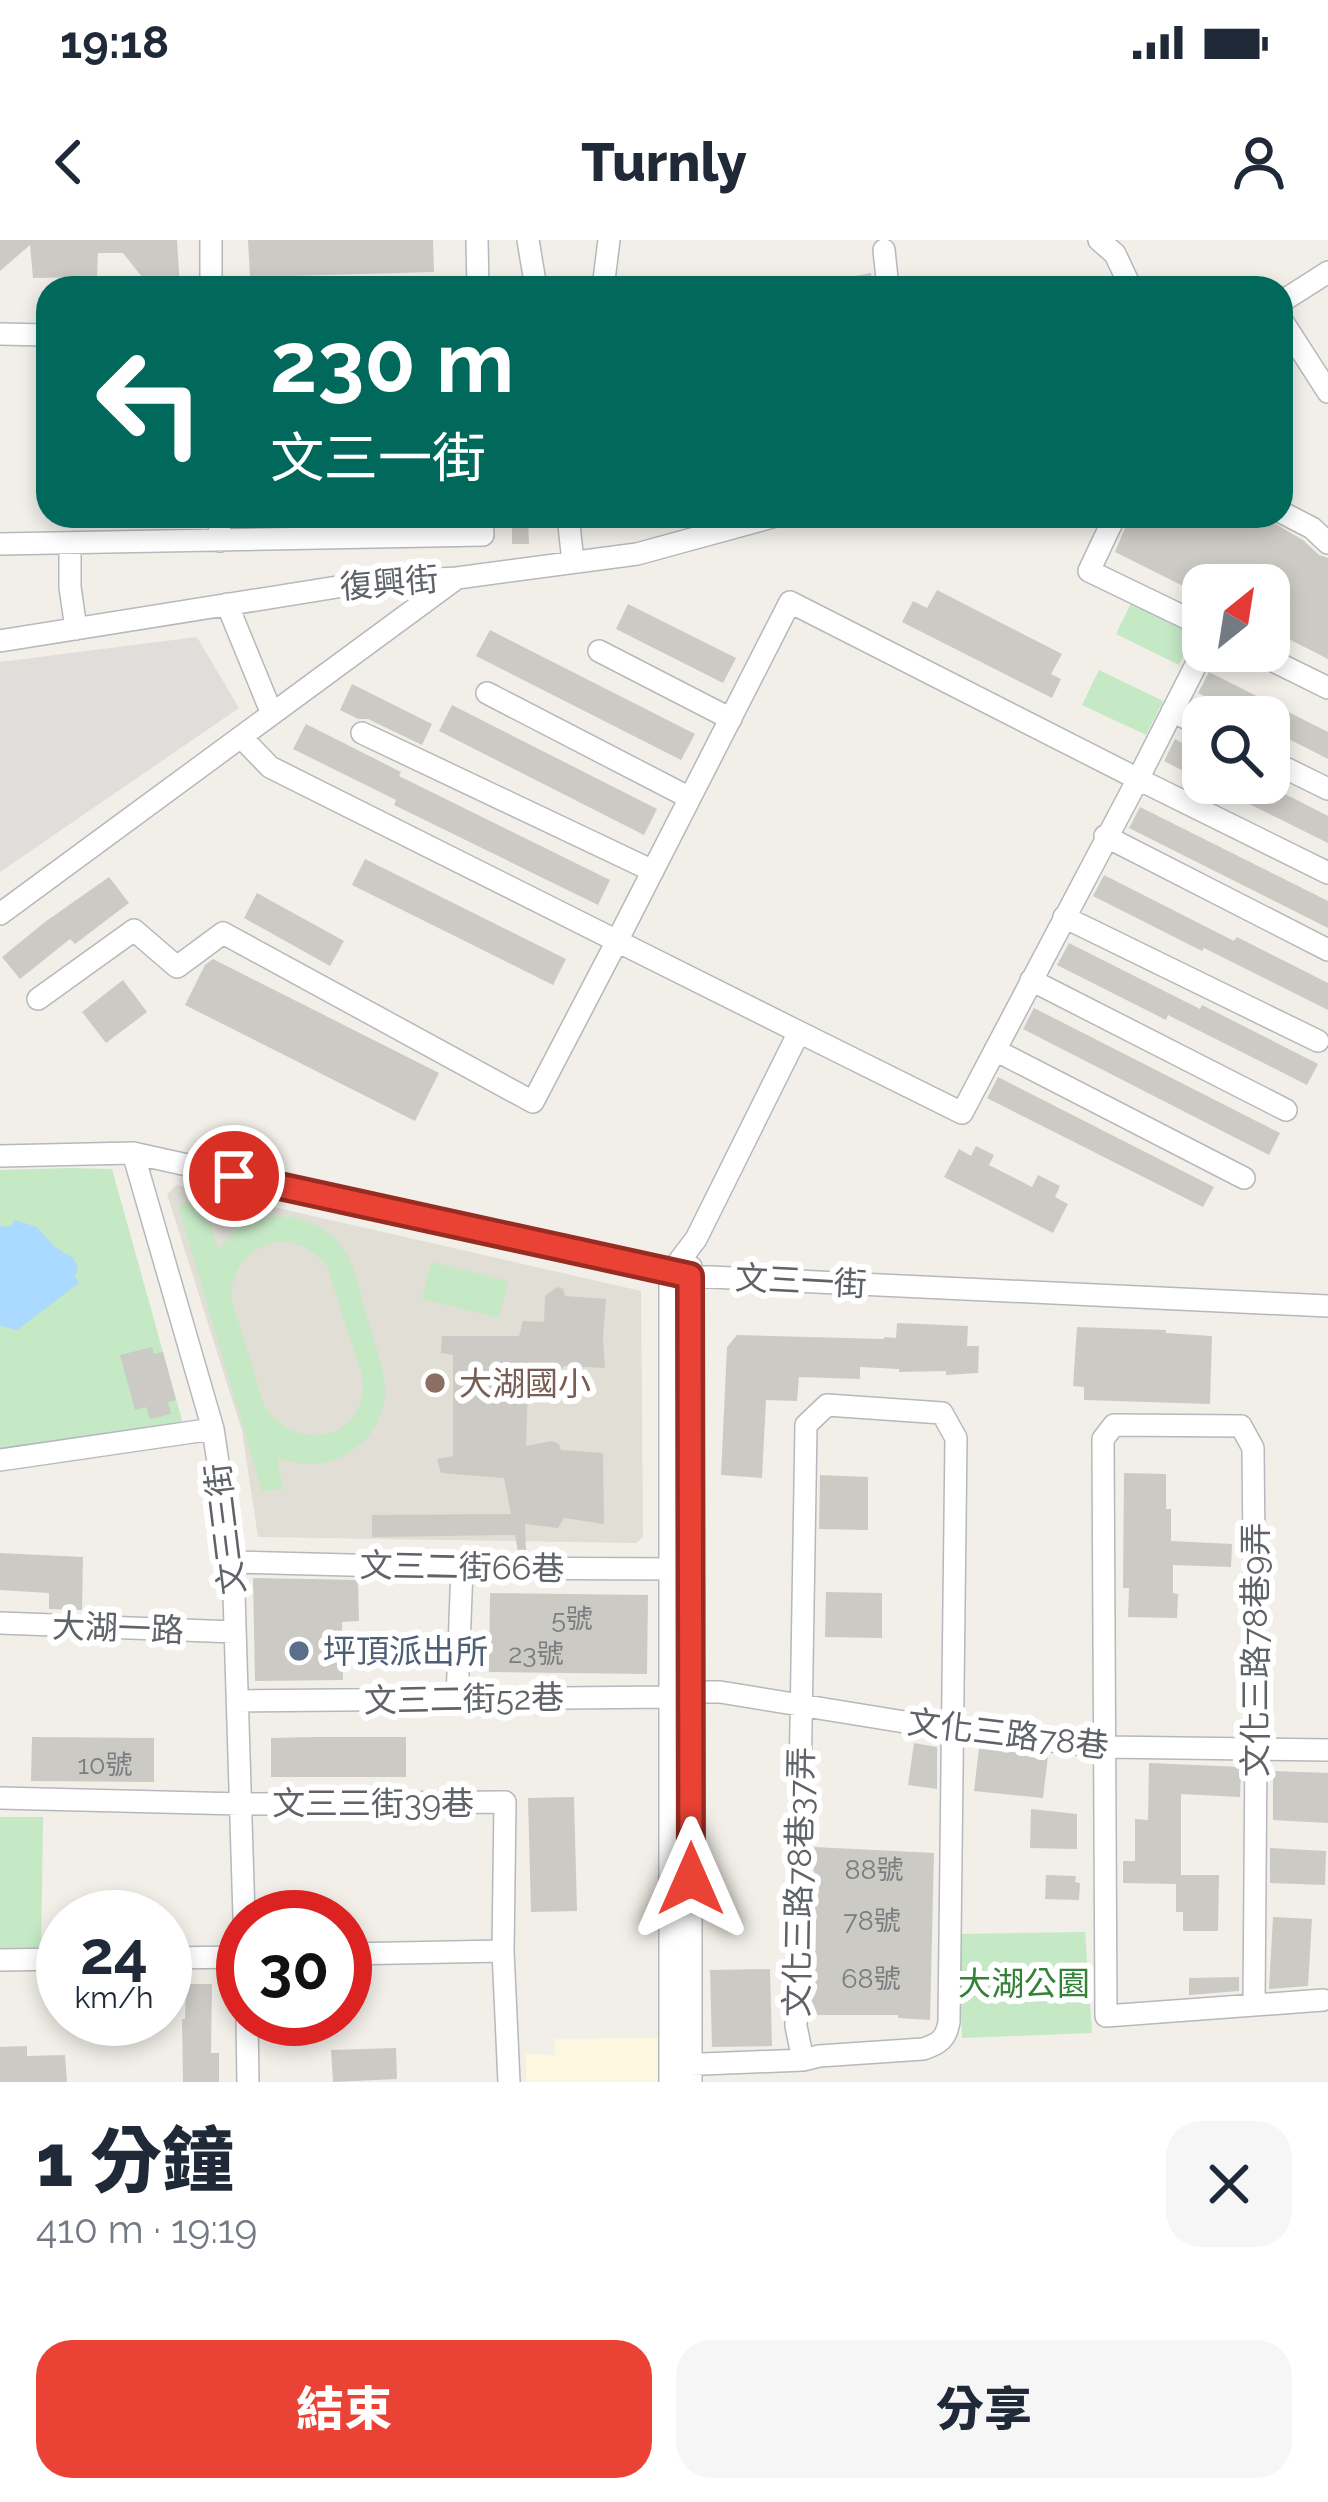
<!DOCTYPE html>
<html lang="zh-TW">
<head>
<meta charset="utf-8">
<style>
	:root { --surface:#fff; --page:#f6f6f7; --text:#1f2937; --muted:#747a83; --accent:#ea4335 }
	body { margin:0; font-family:Raleway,"Noto Sans TC",sans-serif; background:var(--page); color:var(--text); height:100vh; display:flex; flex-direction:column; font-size:45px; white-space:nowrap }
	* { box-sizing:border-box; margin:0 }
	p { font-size:39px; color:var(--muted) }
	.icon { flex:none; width:66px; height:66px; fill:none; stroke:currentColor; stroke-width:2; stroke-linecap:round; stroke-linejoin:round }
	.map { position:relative; height:1842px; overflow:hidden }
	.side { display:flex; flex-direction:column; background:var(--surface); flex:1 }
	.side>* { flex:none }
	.banner { position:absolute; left:36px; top:36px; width:1257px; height:252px; border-radius:36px; box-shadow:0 6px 18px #0003; background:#00695c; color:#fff; overflow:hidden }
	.needle { width:78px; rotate:30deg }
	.tools { position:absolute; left:1182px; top:324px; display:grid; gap:24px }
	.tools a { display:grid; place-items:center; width:108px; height:108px; border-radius:24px; background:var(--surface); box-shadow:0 6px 18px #0003; font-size:60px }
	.speed { position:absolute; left:36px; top:1650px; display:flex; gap:24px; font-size:60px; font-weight:700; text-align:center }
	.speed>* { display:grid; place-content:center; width:156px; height:156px; border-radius:50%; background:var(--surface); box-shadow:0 6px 18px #0003; line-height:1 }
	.speed small { font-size:30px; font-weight:400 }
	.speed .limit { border:18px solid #d22; background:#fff; color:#111 }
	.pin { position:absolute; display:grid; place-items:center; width:102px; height:102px; color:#fff; margin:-51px; border:6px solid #fff; border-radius:50%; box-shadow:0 3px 12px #0007 }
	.me { position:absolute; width:132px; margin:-66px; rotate:0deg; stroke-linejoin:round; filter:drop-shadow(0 0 9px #0008) }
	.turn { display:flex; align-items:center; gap:42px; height:252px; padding:0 36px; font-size:54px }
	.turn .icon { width:156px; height:156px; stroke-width:2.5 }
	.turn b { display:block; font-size:84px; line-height:102px }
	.round { display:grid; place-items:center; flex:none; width:126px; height:126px; border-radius:36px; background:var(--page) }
	.overview { display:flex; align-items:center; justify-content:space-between; height:204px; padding:0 36px }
	h1 { font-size:72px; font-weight:800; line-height:90px }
	.primary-button { display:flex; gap:24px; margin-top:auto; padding:24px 36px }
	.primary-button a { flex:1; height:138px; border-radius:36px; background:var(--accent); color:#fff; font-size:48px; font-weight:800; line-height:138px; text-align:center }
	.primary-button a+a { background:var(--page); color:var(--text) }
	.status { display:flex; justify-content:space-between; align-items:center; height:84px; padding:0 60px; background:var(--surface); direction:ltr }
	.status svg { height:33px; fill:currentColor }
	header { display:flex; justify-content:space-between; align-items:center; height:156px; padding:0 36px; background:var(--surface); font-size:54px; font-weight:800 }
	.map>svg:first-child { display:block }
	.commercial { fill:#fef7e0 }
	.industrial { fill:#e0deda }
	.education { fill:#e1ded6 }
	.green { fill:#c5e8c5; fill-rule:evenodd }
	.water { fill:#aadaff }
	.building { fill:#cccac5 }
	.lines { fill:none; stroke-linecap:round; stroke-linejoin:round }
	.minor-casing { stroke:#b5b8bc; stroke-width:24 }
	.minor { stroke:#fff; stroke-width:21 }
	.route-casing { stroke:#982c22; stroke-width:30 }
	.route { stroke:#ea4335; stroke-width:21 }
	.education-dot { fill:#8d6e63; stroke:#fff; stroke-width:4.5 }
	.service-dot { fill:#5c6f8a; stroke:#fff; stroke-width:4.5 }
	.labels { text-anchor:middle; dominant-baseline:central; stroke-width:12; stroke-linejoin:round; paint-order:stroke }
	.number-label { font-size:27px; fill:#7a7d7f }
	.street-label { font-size:33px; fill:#5f6368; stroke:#fff }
	.education-label { font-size:33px; fill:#785e54; stroke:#fff; text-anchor:start }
	.service-label { font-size:33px; fill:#4e5e75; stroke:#fff; text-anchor:start }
	.park-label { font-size:33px; fill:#348238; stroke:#fff }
</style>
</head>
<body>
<div class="status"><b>19:18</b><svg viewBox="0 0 49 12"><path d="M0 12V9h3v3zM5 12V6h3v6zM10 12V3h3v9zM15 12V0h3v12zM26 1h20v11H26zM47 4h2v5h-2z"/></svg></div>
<header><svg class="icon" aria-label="back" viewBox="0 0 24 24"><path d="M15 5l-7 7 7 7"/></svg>Turnly<svg class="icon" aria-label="person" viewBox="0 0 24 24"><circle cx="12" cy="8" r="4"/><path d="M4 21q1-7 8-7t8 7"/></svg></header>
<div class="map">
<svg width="1328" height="1842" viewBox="0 0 1328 1842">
	<rect width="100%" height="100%" fill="#f1efe8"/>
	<path class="commercial" d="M661 1798V1842H526V1814L554 1815 555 1799Z"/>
	<path class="industrial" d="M197 397 239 468 0 632V422Z"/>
	<path class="education" d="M177 945 641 1051 643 1297 636 1303 258 1297 242 1191 167 954Z"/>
	<path class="green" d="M1133 359 1196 390 1179 425 1116 394Z
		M1099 430 1163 461 1146 495 1082 465Z
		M69 928 112 929 185 1191 0 1213V930Z
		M202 957 218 1009C225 1002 231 994 238 989 273 966 321 975 344 1010 357 1030 361 1058 368 1081 375 1104 385 1128 385 1152 384 1194 345 1227 304 1224 295 1223 286 1220 277 1218L283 1249 262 1251 178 965ZM285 1001C304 1005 315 1012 327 1026L362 1135C371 1198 299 1217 264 1166L231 1057C233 1023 251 1005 285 1001Z
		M431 1022 508 1041 499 1078 422 1059Z
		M0 1577H43L41 1713 0 1711Z
		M1085 1692 1092 1793 962 1798 958 1694Z"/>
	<path class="water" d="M15 980 37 987 55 1007 73 1018 78 1028 75 1036 79 1043 17 1090 0 1086V986L10 987Z"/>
	<path class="building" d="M0 0H177L180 48H142V37L123 13H98L97 37 33 38 30 5 0 31Z
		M248 0H433L434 32 250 37Z
		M871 33 873 48H829L828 41Z
		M512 276H528L529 304H512Z
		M1130 276H1262L1303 300 1319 315 1328 318V419L1269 389V345H1203V356L1115 312Z
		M937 350 1062 414 1051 434 1061 439 1052 458 902 382 913 361 927 368Z
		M628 364 736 418 723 443 616 389Z
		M490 390 695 494 681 520 476 416Z
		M1209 432 1328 492V519L1269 489V477H1245L1198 453Z
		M352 444 432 484 422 505 368 479H358L340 470Z
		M452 465 657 569 644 595 439 491Z
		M306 484 401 532 399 536 610 640 598 665 394 565 396 560 293 509Z
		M1175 499 1203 514V541L1164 521Z
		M1207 543H1261L1297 560 1328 576V603Z
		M1140 567 1328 661V688L1129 588Z
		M365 619 566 719 553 745 352 645Z
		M1104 635 1234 701 1237 697 1328 743V770L1204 708 1202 711 1093 656Z
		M109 637 129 663 75 704 70 699 20 739 2 717 45 682Z
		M257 653 344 701 330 726 244 678Z
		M1069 703 1200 769 1202 765 1318 824 1307 845 1168 775 1166 780 1057 725Z
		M213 719 439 833 415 881 185 765 205 725Z
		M123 740 147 772 106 803 82 772Z
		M1034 768 1280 893 1269 915 1023 789Z
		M998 837 1214 947 1203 967 987 858Z
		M976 906 994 915 989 925 1032 947 1038 935 1060 946 1055 957 1068 964 1053 993 944 937 959 909 971 916Z
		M557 1047 563 1049 565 1056 606 1059 603 1099 605 1128 564 1126 555 1137 529 1122 526 1206 552 1201 559 1204 561 1210 603 1213 604 1284 564 1278 558 1288 525 1284 526 1311 518 1312 515 1295 372 1297V1275L511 1274 504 1238 441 1233 437 1219 453 1216V1115L441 1113 442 1096H519L523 1081 544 1082 545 1056Z
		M897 1083 968 1086 967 1106H979L978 1133 946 1135V1131L899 1132V1129L860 1127V1139L799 1137 797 1161 766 1160 762 1238 721 1235 727 1107 737 1095 884 1099V1097L896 1098Z
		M1077 1087 1166 1090V1093L1212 1096 1210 1164 1084 1160V1147L1073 1146Z
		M152 1107 154 1114 163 1112 176 1160 168 1162 171 1174 150 1179 146 1167 135 1170 120 1115Z
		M1124 1233 1166 1234V1269H1171V1301L1232 1304 1231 1327 1173 1325V1353L1178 1354 1177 1378 1128 1377 1129 1348H1123Z
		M820 1235 868 1237V1290L819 1289Z
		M0 1313 83 1317 82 1370 49 1369V1353L0 1350Z
		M253 1338 358 1340 359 1381 342 1382 343 1440 255 1441Z
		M826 1352 882 1353V1398L825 1397Z
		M490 1353 648 1355 647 1434 489 1432Z
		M32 1497 154 1498V1542L31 1541Z
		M316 1497H406V1537H271V1498Z
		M914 1503 937 1507V1549L908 1545Z
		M979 1508 1048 1516 1043 1558 974 1551Z
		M1149 1523 1241 1527 1240 1557 1181 1554V1635H1219L1218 1691H1183V1672H1176V1644L1123 1643V1621H1135V1579L1148 1580Z
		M1273 1531 1328 1533V1583L1273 1580Z
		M574 1557 577 1671 531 1672 528 1558Z
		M1031 1569 1077 1574V1609L1030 1608Z
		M814 1607 934 1613 930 1780 898 1778V1775H811Z
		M1270 1608 1326 1611 1325 1645 1270 1643Z
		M1046 1635 1076 1636 1075 1642 1080 1643 1079 1660 1045 1659Z
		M1273 1677 1312 1679 1308 1746 1269 1749Z
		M770 1729 772 1806 712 1807 710 1730Z
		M1239 1737V1751L1189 1755V1738Z
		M186 1744H212L211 1813H219V1842H183L182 1779H185Z
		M27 1806V1816L65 1815 67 1842H0V1807Z
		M396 1808 397 1839 333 1842 331 1810Z"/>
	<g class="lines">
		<defs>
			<path id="minor" d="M211 0V48
				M477 0 478 48
				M528 0 536 48
				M1099 0 1115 14 1131 48
				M884 10 888 48
				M603 48 609 0
				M1281 62 1328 32
				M1281 79 1328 152
				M0 94 48 95
				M1281 272 1312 288 1328 303
				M219 276 220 301
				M568 276 573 322
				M1115 276 1089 331 1203 386
				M0 304 483 295 482 276
				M70 304V347L76 389
				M227 364 272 474
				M0 401 362 343 457 338 637 314 776 276
				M599 411 731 479
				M1203 411 1138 539 1328 633
				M1253 411 1328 448
				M487 453 690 558
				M1172 471 1203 487
				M362 493 653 631
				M1269 520 1328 549
				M1105 596 1328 710
				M0 674 457 338
				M1064 677 1318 801
				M1031 740 1286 870
				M38 759 134 690 177 727 223 693 533 862 617 701 270 527 241 497
				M995 810 1244 938
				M133 913 213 1189 233 1322 244 1677
				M0 916 133 913 690 1036 1328 1066
				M827 1165 942 1173 956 1198 949 1782C946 1799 939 1804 923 1809L819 1816 803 1820 796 1786 806 1185Z
				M0 1220 213 1189
				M233 1322 462 1328 682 1329
				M0 1383 235 1392
				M457 1460 462 1328
				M238 1461 670 1457 690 1452H720L954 1490 1105 1507 1328 1510
				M0 1558 241 1564 505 1562 503 1711 509 1842
				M345 1714 503 1711
				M165 1718 243 1717
				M0 1720 63 1719
				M1254 1765 1256 1509 1253 1208 1241 1186 1114 1185 1103 1199 1106 1776 1323 1760
				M247 1779 248 1842
				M678 1825 803 1820
				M670 1842V1033L696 999 799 792 962 873 1138 539 790 362 617 701 799 792
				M691 1842V1027"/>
		</defs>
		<use href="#minor" class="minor-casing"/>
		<use href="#minor" class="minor"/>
	</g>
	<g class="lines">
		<defs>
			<path id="route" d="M234 936 690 1036 691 1639"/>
		</defs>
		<use href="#route" class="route-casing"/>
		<use href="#route" class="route"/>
	</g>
	<circle class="education-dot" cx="435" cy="1143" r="12"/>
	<circle class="service-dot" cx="299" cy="1411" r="12"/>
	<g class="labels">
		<g class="number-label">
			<text x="572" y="1378">5號</text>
			<text x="536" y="1413">23號</text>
			<text x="105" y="1524">10號</text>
			<text x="874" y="1629">88號</text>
			<text x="872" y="1680">78號</text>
			<text x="871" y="1738">68號</text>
		</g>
		<g class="street-label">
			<text transform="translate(389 343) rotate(-5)">復興街</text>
			<text transform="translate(801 1041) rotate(3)">文三一街</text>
			<text transform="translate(225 1289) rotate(-97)">文三三街</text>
			<text transform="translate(462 1327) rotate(1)">文三二街66巷</text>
			<text transform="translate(118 1388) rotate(2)">大湖一路</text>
			<text transform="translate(1255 1410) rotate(-90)">文化三路78巷9弄</text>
			<text transform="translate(464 1459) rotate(-1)">文三二街52巷</text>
			<text transform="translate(1008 1494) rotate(7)">文化三路78巷</text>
			<text x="373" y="1563">文三三街39巷</text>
			<text transform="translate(799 1642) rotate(-89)">文化三路78巷37弄</text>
		</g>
		<g class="education-label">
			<text x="459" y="1143">大湖國小</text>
		</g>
		<g class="service-label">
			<text x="323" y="1411">坪頂派出所</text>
		</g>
		<g class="park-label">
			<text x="1024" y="1743">大湖公園</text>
		</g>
	</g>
</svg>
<div class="tools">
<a><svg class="needle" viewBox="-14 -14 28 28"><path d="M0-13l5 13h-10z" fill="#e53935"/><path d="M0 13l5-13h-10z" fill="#747a83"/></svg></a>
<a><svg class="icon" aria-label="search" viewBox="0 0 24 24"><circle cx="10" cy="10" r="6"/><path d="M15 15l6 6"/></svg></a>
</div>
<div class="speed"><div>24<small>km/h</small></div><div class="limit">30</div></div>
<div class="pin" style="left:234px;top:936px;background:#d93025"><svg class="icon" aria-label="arrive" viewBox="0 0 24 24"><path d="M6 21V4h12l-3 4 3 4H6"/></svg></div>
<svg class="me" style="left:691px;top:1639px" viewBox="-20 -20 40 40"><path d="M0-17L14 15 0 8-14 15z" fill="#ea4335" stroke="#fff" stroke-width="4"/></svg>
<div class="banner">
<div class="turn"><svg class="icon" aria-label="left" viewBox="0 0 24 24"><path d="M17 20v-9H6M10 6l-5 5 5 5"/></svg><div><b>230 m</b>文三一街</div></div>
</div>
</div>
<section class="side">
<div class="overview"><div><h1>1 分鐘</h1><p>410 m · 19:19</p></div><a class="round"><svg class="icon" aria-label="close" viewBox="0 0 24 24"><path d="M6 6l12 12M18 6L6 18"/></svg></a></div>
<div class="primary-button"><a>結束</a><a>分享</a></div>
</section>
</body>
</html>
